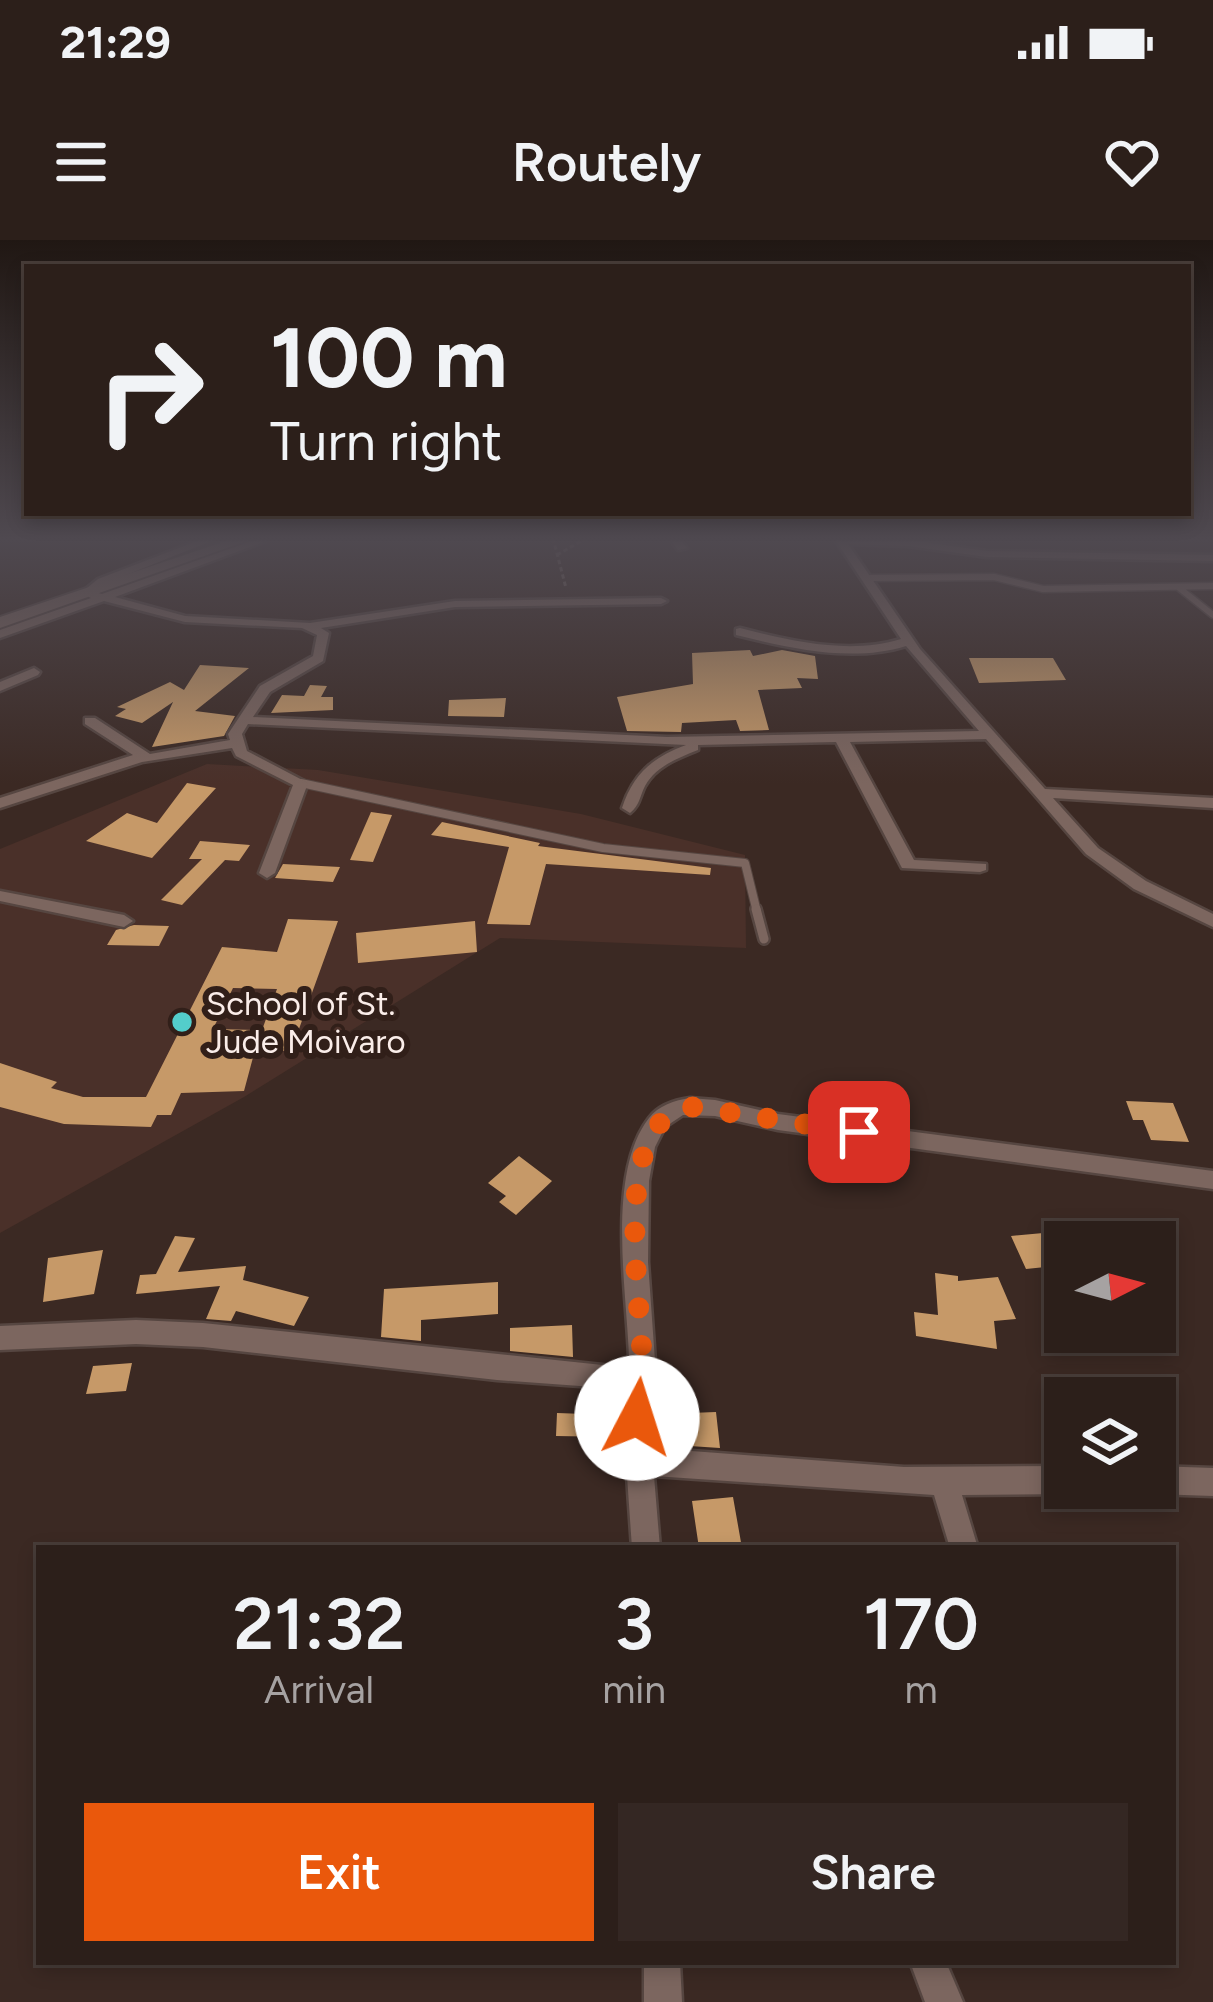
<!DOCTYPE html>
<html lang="en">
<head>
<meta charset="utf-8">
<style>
	:root { --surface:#2c1f1a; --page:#342723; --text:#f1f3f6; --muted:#a6a2a2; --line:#483d39; --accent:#ea580c }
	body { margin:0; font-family:Figtree,sans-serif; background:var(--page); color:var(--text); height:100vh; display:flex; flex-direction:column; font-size:45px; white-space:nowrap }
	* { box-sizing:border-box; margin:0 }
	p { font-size:39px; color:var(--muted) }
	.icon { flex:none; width:66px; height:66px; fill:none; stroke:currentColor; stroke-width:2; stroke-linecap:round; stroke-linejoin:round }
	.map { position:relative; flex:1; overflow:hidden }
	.side { position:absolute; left:36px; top:1305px; width:1140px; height:420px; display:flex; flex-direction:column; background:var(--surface); border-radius:0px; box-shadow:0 6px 18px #0003,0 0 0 3px var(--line) }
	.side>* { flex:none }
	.top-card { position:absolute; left:24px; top:24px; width:1167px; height:252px; border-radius:0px; box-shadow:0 6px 18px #0003,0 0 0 3px var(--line); background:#2c1f1a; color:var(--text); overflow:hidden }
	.needle { width:78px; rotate:84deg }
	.controls { position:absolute; left:1044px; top:981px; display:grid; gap:24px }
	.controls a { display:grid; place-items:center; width:132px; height:132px; border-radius:0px; background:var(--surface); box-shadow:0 6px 18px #0003,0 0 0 3px var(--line); font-size:60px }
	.pin { position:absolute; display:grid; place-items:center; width:102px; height:102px; color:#fff; margin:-51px; border-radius:24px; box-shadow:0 6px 18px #0006 }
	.me { position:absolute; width:132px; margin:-66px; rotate:5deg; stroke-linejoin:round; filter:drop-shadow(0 0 9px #0008) }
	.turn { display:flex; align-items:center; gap:42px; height:252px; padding:0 48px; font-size:54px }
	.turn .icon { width:156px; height:156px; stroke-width:2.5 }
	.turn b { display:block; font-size:84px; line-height:102px }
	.eta { display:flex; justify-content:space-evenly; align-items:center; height:204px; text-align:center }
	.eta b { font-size:72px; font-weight:600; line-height:84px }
	.button { display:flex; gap:24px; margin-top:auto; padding:24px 48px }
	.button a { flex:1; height:138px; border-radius:0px; background:var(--accent); color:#fff; font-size:48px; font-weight:600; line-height:138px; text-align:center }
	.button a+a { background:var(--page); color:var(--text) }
	.status { display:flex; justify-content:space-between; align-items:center; height:84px; padding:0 60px; background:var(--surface); direction:ltr }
	.status svg { height:33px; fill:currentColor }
	header { display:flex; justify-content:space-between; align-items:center; height:156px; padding:0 48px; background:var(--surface); font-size:54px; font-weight:600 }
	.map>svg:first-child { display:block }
	.built { fill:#4a3029 }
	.building { fill:#c69968; fill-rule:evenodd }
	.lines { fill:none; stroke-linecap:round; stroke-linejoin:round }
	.service-far2-casing { stroke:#564641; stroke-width:9 }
	.service-far1-casing { stroke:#564641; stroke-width:10 }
	.service-casing { stroke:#564641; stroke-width:14 }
	.minor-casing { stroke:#564641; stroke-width:5 }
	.secondary-casing { stroke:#564641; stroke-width:4 }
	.path { stroke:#796963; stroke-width:3; stroke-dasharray:4.5 3; stroke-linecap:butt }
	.service-far2 { stroke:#7c665f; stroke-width:6 }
	.service-far1 { stroke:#7c665f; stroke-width:8 }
	.service { stroke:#7c665f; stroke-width:9 }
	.minor { fill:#7c665f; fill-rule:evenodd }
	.secondary { fill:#7c665f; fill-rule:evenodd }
	.route { stroke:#ea580c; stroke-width:21; stroke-dasharray:0 37.8 }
	.poi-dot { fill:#53cdcb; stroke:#311f19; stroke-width:4.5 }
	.labels { text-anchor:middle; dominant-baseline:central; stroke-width:12; stroke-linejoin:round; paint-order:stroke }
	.poi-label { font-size:33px; fill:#faede9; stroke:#311f19; text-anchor:start }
</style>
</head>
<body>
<div class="status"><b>21:29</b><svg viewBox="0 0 49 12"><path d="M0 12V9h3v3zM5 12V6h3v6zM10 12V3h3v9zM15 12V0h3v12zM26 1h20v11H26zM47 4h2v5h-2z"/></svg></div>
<header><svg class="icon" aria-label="menu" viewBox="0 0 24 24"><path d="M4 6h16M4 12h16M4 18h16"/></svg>Routely<svg class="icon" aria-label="heart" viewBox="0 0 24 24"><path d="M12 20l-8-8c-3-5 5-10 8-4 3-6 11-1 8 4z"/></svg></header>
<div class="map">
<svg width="1213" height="1762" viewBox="0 0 1213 1762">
	<rect width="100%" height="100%" fill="#3b2923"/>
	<path class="built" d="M207 524 318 530 581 574 745 615 746 708 500 698 244 857 0 993V609Z"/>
	<path class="building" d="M750 410 753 416 782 410 815 416 818 439 797 438 802 448 758 450 769 490 740 491 736 480 682 483 681 492 627 491 617 457 693 444 692 413Z
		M969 418H1053L1066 440 979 443Z
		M200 425 249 428 195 471 235 476 224 496 152 507 173 462 142 483 115 476 126 469 117 467 170 442 184 450Z
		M310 445 327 446 321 457H333V470L271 473 282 455 304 456Z
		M506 458 504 477 448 476 449 460Z
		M187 543 216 548 152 618 86 601 127 573 157 583Z
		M371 572 392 575 373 622 350 620Z
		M442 582 540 603 538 606 711 628 710 635 546 624 530 685 487 684 509 607 431 595Z
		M200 601 250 605 239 621 225 620 182 665 161 660 202 619H189Z
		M283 624 340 627 333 642 275 638Z
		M288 679 338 681 291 811 255 810 244 851 181 853 171 875H157L151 887 64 884 0 867V823L57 842 51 848 83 857H146L222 707 277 712ZM233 748 277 749 262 790 213 789Z
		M475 681 477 712 358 723 356 693Z
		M134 685 169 686 159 706 107 705 116 690Z
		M1126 861 1173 863 1189 902 1151 900 1143 880H1133Z
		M519 916 552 941 516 975 499 962 506 956 488 943Z
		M1065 991V1025L1026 1029 1011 996Z
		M175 996 195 998 178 1032 246 1026 243 1040 309 1057 294 1086 236 1071 231 1081 206 1079 220 1046 136 1054 140 1035 156 1034Z
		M103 1010 94 1054 43 1062 48 1018Z
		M935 1033 958 1036V1041L998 1037 1016 1079 994 1081 997 1109 916 1096 914 1072 938 1075Z
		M498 1042V1074L421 1080V1101L381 1097 384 1049Z
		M572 1085 573 1117 510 1111V1088Z
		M132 1123 126 1151 86 1154 93 1126Z
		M684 1140 690 1173 716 1172 720 1208 659 1204 651 1143Z
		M557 1173 614 1175V1197L556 1196Z
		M733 1257 742 1308H699L692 1261Z"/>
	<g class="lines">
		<defs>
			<path id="service-far2" d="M868 338 994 337 1043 349 1213 346
				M1178 347 1213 375"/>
			<path id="service-far1" d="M301 543 603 608 745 623 757 672"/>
			<path id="service" d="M756 669 764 699"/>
			<path id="minor" d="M205 298H219L106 343 95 352 102 354 260 298H274L115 357 185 376 310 383 455 361 661 358 667 361 661 364 455 367 321 388 329 393 323 421 270 452 253 477 667 497 979 491 906 406C852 423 789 408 736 395V389L740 388C790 401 850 415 901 399L834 298 908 300 987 311 1213 315V321L987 317 908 306 848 304 920 409 1045 549 1213 558V568L1053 558 1098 608 1146 641 1213 674V687L1134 649 1086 614 986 499 850 502 914 620 986 624V630L980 632 902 628 836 502 698 505V510C678 518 656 526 645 546 639 558 640 565 630 573L622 568C633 534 653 517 686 505L248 484 242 494 247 511 308 543 275 633 267 638 259 633 293 545 236 516 232 508 142 522 0 568V558L133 515 85 484V478H95L150 514 230 500 228 494 260 446 313 416 317 395 302 388 185 382 104 361 0 398V390L91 358 81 353 98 339Z
				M669 298H679L687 308 678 310Z
				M34 428 40 432 38 435 0 451V442Z
				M0 651 124 675 133 681 124 687 0 661Z
				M690 858 715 860 778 874 1213 931V949L778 890 715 876 683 875 665 887 655 907 649 941 648 1022 655 1121 646 1137 652 1208 904 1227 1065 1226V1248L1075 1250 1065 1254 962 1255 978 1308H950L934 1255 654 1236 660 1308H632L621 1149 497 1140 203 1107 136 1104 0 1110V1086L136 1080 203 1083 612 1126 626 1124 629 1118C627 1052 606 933 649 878 658 866 675 860 690 858Z
				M1155 1226 1213 1228V1256L1155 1254 1145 1250 1155 1248Z
				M644 1722H680L682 1762H644Z
				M910 1722H946L963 1762H925Z"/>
			<path id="secondary" d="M235 298H255L0 388V377Z"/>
		</defs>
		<use href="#service-far2" class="service-far2-casing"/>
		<use href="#service-far1" class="service-far1-casing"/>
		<use href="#service" class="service-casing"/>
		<use href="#minor" class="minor-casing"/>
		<use href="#secondary" class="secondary-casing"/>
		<path class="path" d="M553 298 566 348
			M557 315 586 298"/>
		<use href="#service-far2" class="service-far2"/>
		<use href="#service-far1" class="service-far1"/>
		<use href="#service" class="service"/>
		<use href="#minor" class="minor"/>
		<use href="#secondary" class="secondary"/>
	</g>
	<linearGradient id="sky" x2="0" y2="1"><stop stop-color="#201713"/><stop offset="0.55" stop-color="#4f4950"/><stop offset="1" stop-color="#4f4950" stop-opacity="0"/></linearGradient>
	<rect width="1213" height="544" fill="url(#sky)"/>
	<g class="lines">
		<path class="route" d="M637 1178 633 1135 642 1121C642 1060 607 876 692 867L859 892"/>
	</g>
	<circle class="poi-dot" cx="182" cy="782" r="12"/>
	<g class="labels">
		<g class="poi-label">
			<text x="206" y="763">School of St.<tspan x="206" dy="38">Jude Moivaro</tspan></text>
		</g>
	</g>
</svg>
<div class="controls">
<a><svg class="needle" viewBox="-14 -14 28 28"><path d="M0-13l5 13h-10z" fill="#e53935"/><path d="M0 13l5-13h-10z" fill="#a6a2a2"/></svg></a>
<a><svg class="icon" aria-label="layers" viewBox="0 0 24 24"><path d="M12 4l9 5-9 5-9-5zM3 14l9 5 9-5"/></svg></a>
</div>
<div class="pin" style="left:859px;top:892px;background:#d93025"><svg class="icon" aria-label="arrive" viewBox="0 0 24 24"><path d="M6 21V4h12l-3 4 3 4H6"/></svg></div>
<svg class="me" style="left:637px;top:1178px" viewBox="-20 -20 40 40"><circle r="19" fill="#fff"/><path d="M0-13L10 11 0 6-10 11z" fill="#ea580c"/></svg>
<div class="top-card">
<div class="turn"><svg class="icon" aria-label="right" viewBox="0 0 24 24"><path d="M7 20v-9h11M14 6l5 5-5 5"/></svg><div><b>100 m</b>Turn right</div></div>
</div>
<section class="side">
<div class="eta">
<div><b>21:32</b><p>Arrival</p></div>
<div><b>3</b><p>min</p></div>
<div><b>170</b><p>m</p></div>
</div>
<div class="button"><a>Exit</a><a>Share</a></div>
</section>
</div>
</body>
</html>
